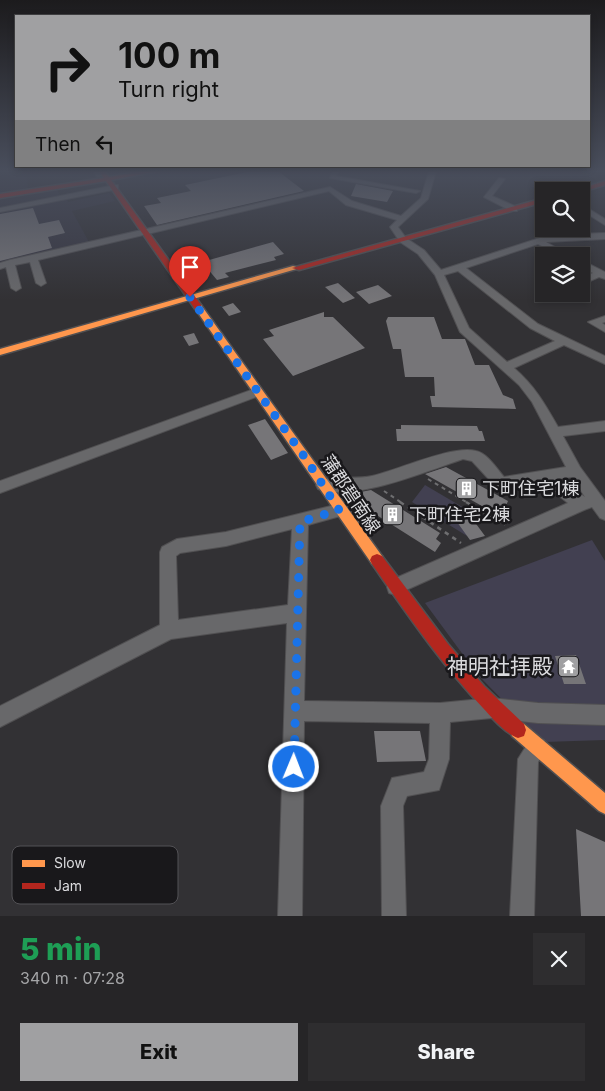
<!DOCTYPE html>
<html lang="en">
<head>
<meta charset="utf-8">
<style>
	:root { --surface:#262527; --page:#2e2d2f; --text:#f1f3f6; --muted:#a4a5a7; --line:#424244; --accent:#a0a0a2 }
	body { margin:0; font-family:Inter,"Noto Sans JP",sans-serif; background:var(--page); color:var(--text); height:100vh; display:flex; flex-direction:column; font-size:19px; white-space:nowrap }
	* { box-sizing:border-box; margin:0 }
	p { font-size:16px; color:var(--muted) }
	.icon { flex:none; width:28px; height:28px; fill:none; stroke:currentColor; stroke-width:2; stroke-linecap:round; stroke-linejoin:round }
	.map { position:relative; height:916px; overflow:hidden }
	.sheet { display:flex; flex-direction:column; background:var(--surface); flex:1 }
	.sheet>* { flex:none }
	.guide { position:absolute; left:15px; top:15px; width:575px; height:152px; border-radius:0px; box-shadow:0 2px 8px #0003,0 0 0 1px var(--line); background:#a0a0a2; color:#111; overflow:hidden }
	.controls { position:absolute; left:535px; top:182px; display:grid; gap:10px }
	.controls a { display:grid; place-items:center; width:55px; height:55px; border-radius:0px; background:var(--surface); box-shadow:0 2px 8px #0003,0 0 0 1px var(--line); font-size:25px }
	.pin { position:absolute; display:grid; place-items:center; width:42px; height:42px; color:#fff; margin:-51px -21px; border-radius:50% 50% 50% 0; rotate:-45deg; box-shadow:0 0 5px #0007 }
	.pin .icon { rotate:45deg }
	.me { position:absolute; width:55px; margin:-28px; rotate:1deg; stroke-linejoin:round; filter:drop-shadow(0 0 4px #0008) }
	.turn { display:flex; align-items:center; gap:18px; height:105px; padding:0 20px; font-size:22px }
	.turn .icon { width:65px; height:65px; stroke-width:2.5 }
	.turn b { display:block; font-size:35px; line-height:42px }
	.then { display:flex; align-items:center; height:48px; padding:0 20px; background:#0003; gap:10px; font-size:19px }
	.round { display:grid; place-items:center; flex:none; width:52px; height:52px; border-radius:0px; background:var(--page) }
	.head { display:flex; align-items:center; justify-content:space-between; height:85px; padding:0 20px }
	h1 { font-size:30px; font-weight:800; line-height:38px; color:#1e9e55 }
	.button { display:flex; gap:10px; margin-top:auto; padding:10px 20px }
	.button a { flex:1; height:58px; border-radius:0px; background:var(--accent); color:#111; font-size:20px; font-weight:800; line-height:58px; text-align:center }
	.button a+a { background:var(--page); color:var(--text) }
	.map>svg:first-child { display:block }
	.built { fill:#373640 }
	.green { fill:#424051 }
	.building { fill:#767578 }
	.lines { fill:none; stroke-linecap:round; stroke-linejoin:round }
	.street-casing { stroke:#515052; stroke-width:2 }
	.slow-casing { stroke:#515052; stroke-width:3 }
	.jam-casing { stroke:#515052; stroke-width:3 }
	.path-far1 { stroke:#6e6e70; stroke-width:2; stroke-dasharray:4 4; stroke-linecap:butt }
	.path { stroke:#6e6e70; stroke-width:2.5; stroke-dasharray:4.5 4.5; stroke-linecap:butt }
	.street { fill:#68686a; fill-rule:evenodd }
	.slow { fill:#ff974d; fill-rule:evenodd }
	.jam { fill:#b3261e; fill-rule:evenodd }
	.route { stroke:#1a73e8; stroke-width:9; stroke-dasharray:0 16.2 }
	.labels { text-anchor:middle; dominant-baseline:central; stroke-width:5; stroke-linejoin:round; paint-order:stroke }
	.poi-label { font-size:18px; fill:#dbdbde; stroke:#19181b; text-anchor:start }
	.street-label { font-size:18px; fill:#dbdbde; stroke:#19181b }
	.near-poi-label { font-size:21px; fill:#dbdbde; stroke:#19181b; text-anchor:end }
	.key { fill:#19181b; stroke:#535256; stroke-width:1 }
	.key-label { font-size:14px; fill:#dbdbde }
</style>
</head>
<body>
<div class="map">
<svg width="605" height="916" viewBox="0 0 605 916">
	<rect width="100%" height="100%" fill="#323134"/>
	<path class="built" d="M0 171H33L26 172 28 190 0 194Z
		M57 190 62 198H66L68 202 109 193 115 201 72 211 89 242 0 262V199Z"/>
	<path class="green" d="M425 485 481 518 479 523 465 528 467 536 412 502Z
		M592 540 605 561V740L544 742 478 675 425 603Z"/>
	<path class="building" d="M252 171H278L304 191 157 225 144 206 161 203 157 198 191 191 185 185Z
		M356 184 393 191 387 202 351 196Z
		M33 208 39 224 59 220 65 233 48 237 52 248 0 261V214Z
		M273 242 284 254 274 257 276 260 225 273 229 277 217 280 202 262Z
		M338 283 355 298 343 303 325 287Z
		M378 285 392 296 369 304 356 292Z
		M233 303 241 312 229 316 222 307Z
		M324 312V317H333L365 348 293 376 263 339 274 336 269 330Z
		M388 317H434L442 339H465L475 365H489L503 395 513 399 516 409 432 407 430 396H435L434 377H405L401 349H393L386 321Z
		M194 333 199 343 189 346 183 336Z
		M265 419 288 453 271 460 248 425Z
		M401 425 477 426 479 431H482L485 441H397L396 429H401Z
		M446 467 508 501 505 508 510 511 505 519 425 474Z
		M371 490 440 533 436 539 441 543 435 552 345 495Z
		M471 517 485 536 470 540 457 522Z
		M576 655 586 684H564L555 656Z
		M374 731H420L426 761 377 762Z
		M576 829 605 842V916H581Z"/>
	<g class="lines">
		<defs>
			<path id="street" d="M93 171H100L102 176 97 177Z
				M332 171H339L336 176 420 191 416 193 330 178Z
				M429 171H436L428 199 398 227 406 238 424 250 441 270 549 235 605 233V239L546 242 571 256H561L538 244 466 268 538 324 605 356V364L564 345 514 368C534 385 545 404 558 427L605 421V431L563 436 580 467 605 501V520L600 518 592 507 584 510 395 595 389 593 387 587 389 581 568 503 541 482 501 489 496 487 472 461 463 459C427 471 354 502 318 489L316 485 318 481C334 475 354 480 372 476 399 470 451 445 476 451 487 453 497 469 504 477L566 467 532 402 519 385 460 332 435 275 418 254 400 242 390 227 397 220 346 205 329 191 38 260 46 283 41 286 36 283 30 262 15 265 21 288 16 291 11 288 6 267 0 269V263L10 260 330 187 352 201 401 216 421 198ZM458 271 530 328 555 341 507 362 469 328 444 275ZM572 477 585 497 558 479Z
				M499 178 505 179 492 196 517 207V211H511L484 197Z
				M115 185H118V189L0 212V208Z
				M581 204 605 219V225L581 210Z
				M581 260 605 272V279L599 277 581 285V278L593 273 581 267Z
				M605 316V322L602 323 605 325V332L588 322Z
				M257 388 263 392 261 395 0 493V481Z
				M339 504 344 505 347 510 344 515 308 525 304 701 440 703 492 698 538 703 605 705V725L538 723 492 718 450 722 449 759 439 790 407 796 403 806 406 916H382L381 806 392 778 424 772 429 759 430 723 304 721 302 916H278L287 623 171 639 0 727V706L160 625V552L162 547 177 539 226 532ZM292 529 288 605 178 620 176 556 180 553 226 546Z
				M537 737 544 740 547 747 538 762 534 916H510L518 759 530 740Z"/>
			<path id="slow" d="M293 266 300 268 0 355V349Z
				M195 305H201L382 556 384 560 382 564 377 566 372 564 194 307Z
				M518 722 524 724 605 793V814L599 811 512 736 510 730 512 724Z"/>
			<path id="jam" d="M99 171H105L109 177 143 171H158L111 180 201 305V309H195L106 181 0 198V194L104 178Z
				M605 181V185L581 192 574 191Z
				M544 198V202L299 270 292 268Z
				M377 554 382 556 448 644 484 686 524 724 526 730 524 736 518 738C505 733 493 719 483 708 441 664 407 614 372 564L370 560 372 556Z"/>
		</defs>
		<use href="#street" class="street-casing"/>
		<use href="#slow" class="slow-casing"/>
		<use href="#jam" class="jam-casing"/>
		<path class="path-far1" d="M428 479 468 503
			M384 491 402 503"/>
		<path class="path" d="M400 502 461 543
			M466 502 505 525"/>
		<use href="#street" class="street"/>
		<use href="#slow" class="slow"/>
		<use href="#jam" class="jam"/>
	</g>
	<linearGradient id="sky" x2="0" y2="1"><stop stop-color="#1c1b1d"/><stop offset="0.57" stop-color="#494e5c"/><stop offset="1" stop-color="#494e5c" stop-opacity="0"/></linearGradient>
	<rect width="605" height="300" fill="url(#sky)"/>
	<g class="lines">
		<path class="route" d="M190 297 306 459 339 510 300 522 294 767"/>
	</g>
	<defs>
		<symbol id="building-square" viewBox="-11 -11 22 22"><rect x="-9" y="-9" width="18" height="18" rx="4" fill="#a0a0a2" stroke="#19181b"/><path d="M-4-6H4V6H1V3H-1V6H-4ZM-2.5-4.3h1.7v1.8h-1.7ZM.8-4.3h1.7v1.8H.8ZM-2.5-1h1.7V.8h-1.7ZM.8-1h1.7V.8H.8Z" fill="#fff"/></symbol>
		<symbol id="temple-square" viewBox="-11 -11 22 22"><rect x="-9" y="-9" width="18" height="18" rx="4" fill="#a0a0a2" stroke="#19181b"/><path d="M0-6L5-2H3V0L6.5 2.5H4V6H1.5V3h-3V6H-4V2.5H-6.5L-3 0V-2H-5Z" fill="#fff"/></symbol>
	</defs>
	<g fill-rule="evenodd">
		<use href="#building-square" x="454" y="476" width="25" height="25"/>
		<use href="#building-square" x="380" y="502" width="25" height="25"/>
		<use href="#temple-square" x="556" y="654" width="25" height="25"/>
	</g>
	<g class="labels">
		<g class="poi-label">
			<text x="482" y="488">下町住宅1棟</text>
			<text x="409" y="514">下町住宅2棟</text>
		</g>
		<g class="street-label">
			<text transform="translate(351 494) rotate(56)">蒲郡碧南線</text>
		</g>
		<g class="near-poi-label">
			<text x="552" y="666">神明社拝殿</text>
		</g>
	</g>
	<rect x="12" y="846" width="166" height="58" rx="8" class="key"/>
	<rect x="22" y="860" width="23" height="7" fill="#ff974d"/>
	<rect x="22" y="883" width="23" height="6" fill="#b3261e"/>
	<g class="key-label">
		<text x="54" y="868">Slow</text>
		<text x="54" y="891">Jam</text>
	</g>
</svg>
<div class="controls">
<a><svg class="icon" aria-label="search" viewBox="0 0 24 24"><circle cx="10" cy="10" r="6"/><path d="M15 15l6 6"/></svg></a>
<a><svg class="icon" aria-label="layers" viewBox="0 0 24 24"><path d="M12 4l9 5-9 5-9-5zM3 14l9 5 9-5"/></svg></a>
</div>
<div class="pin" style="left:190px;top:297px;background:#d93025"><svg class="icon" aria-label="arrive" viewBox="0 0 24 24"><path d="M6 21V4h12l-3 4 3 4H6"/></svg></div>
<svg class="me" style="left:294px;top:767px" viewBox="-20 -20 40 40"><circle r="17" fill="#1a73e8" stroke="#fff" stroke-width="3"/><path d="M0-11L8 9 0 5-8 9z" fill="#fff"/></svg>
<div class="guide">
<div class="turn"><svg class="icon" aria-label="right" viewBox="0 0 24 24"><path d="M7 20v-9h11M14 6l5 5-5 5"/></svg><div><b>100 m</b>Turn right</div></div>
<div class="then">Then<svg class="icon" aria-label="left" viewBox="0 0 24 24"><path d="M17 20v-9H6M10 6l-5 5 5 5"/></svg></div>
</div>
</div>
<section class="sheet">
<div class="head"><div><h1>5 min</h1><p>340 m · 07:28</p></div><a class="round"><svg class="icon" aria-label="close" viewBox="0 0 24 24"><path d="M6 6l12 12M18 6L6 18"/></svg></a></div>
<div class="button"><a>Exit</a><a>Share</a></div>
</section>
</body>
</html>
